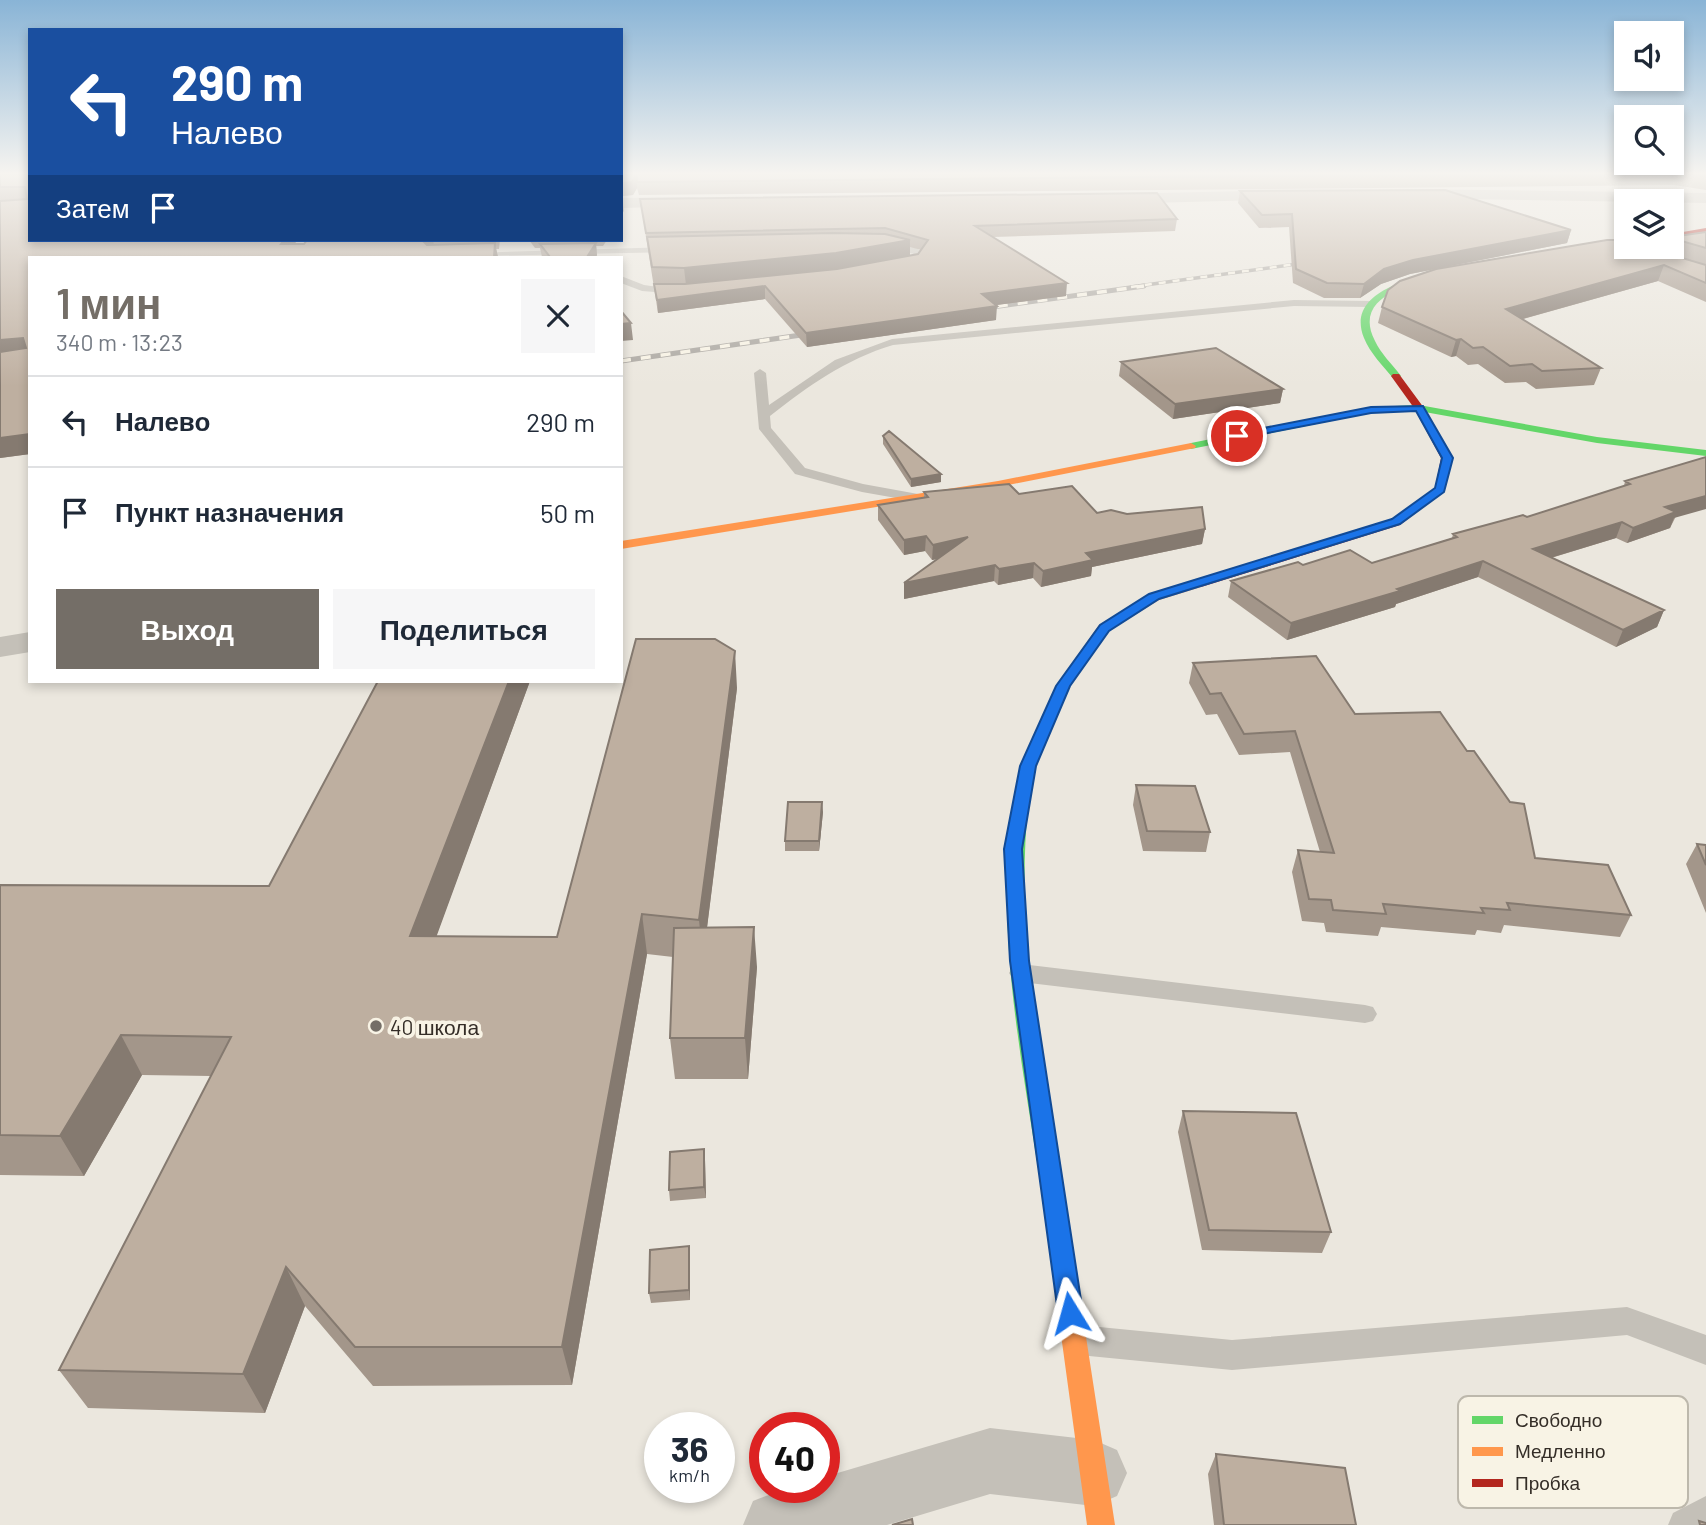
<!DOCTYPE html>
<html lang="ru">
<head>
<meta charset="utf-8">
<style>
	:root { --surface:#fff; --page:#f6f6f7; --text:#1f2937; --muted:#747a83; --line:#e0e1e3; --accent:#746e67 }
	body { margin:0; font-family:Barlow,sans-serif; background:var(--page); color:var(--text); height:100vh; display:flex; flex-direction:column; font-size:26px; white-space:nowrap }
	* { box-sizing:border-box; margin:0 }
	p { font-size:23px; color:var(--muted) }
	.icon { flex:none; width:38px; height:38px; fill:none; stroke:currentColor; stroke-width:2; stroke-linecap:round; stroke-linejoin:round }
	.map { position:relative; flex:1; overflow:hidden }
	.drawer { position:absolute; left:28px; top:256px; width:595px; height:427px; display:flex; flex-direction:column; background:var(--surface); border-radius:0px; box-shadow:0 4px 10px #0003 }
	.drawer>* { flex:none }
	.guide { position:absolute; left:28px; top:28px; width:595px; height:214px; border-radius:0px; box-shadow:0 4px 10px #0003; background:#1a4fa0; color:#fff; overflow:hidden }
	.controls { position:absolute; left:1614px; top:21px; display:grid; gap:14px }
	.controls a { display:grid; place-items:center; width:70px; height:70px; border-radius:0px; background:var(--surface); box-shadow:0 4px 10px #0003; font-size:35px }
	.speed { position:absolute; left:644px; top:1412px; display:flex; gap:14px; font-size:35px; font-weight:700; text-align:center }
	.speed>* { display:grid; place-content:center; width:91px; height:91px; border-radius:50%; background:var(--surface); box-shadow:0 4px 10px #0003; line-height:1 }
	.speed small { font-size:18px; font-weight:400 }
	.speed .limit { border:10px solid #d22; background:#fff; color:#111 }
	.pin { position:absolute; display:grid; place-items:center; width:60px; height:60px; color:#fff; margin:-30px; border:4px solid #fff; border-radius:50%; box-shadow:0 2px 7px #0007 }
	.me { position:absolute; width:77px; margin:-38px; rotate:352deg; stroke-linejoin:round; filter:drop-shadow(0 0 5px #0008) }
	.turn { display:flex; align-items:center; gap:24px; height:147px; padding:0 28px; font-size:32px }
	.turn .icon { width:91px; height:91px; stroke-width:2.5 }
	.turn b { display:block; font-size:49px; line-height:60px }
	.then { display:flex; align-items:center; height:66px; padding:0 28px; background:#0003; gap:14px; font-size:26px }
	.round { display:grid; place-items:center; flex:none; width:74px; height:74px; border-radius:0px; background:var(--page) }
	.overview { display:flex; align-items:center; justify-content:space-between; height:119px; padding:0 28px }
	h1 { font-size:42px; font-weight:600; line-height:52px; color:var(--accent) }
	.primary-button { display:flex; gap:14px; margin-top:auto; padding:14px 28px }
	.primary-button a { flex:1; height:80px; border-radius:0px; background:var(--accent); color:#fff; font-size:28px; font-weight:600; line-height:80px; text-align:center }
	.primary-button a+a { background:var(--page); color:var(--text) }
	ul { padding:0; list-style:none }
	li { display:flex; align-items:center; gap:21px; height:91px; padding:0 28px; border-top:2px solid var(--line) }
	li div { flex:1 }
	li b { display:block; font-size:26px }
	li em { font-style:normal }
	.map>svg:first-child { display:block }
	.lines { fill:none; stroke-linecap:round; stroke-linejoin:round }
	.lane { fill:#c4c0b8; fill-rule:evenodd }
	.street { fill:#c4c0b8; fill-rule:evenodd }
	.fast { fill:#63d668; fill-rule:evenodd }
	.slow { fill:#ff974d; fill-rule:evenodd }
	.jam { fill:#b3261e; fill-rule:evenodd }
	.rail-far1-casing { stroke:#aca8a2; stroke-width:3.5 }
	.rail-casing { stroke:#aca8a2; stroke-width:5 }
	.rail-far1 { stroke:#f8f3e5; stroke-width:2.5; stroke-dasharray:7; stroke-linecap:butt }
	.rail { stroke:#f8f3e5; stroke-width:3.5; stroke-dasharray:10; stroke-linecap:butt }
	.wall { fill:#a3968a; fill-rule:evenodd }
	.shaded-wall { fill:#857a70 }
	.building { fill:#beafa0; stroke:#857a70; stroke-width:2 }
	.route { fill:#1a73e8; stroke:#114b97; stroke-width:2 }
	.poi-dot { fill:#746e67; stroke:#f8f3e5; stroke-width:2.5 }
	.labels { text-anchor:middle; dominant-baseline:central; stroke-width:7; stroke-linejoin:round; paint-order:stroke }
	.near-poi-label { font-size:21px; fill:#342d27; stroke:#f8f3e5; text-anchor:start }
	.key { fill:#f8f3e5; stroke:#bdb8ac; stroke-width:2 }
	.key-label { font-size:19px; fill:#342d27 }
</style>
</head>
<body>
<div class="map">
<svg width="1706" height="1525" viewBox="0 0 1706 1525">
	<rect width="100%" height="100%" fill="#ebe7de"/>
	<g class="lines">
		<path class="lane" d="M884 242 914 247 925 253 917 264 899 267V263L911 260 914 254 881 247Z
			M672 247 675 252 430 257 435 254Z
			M621 276 644 285 686 291 681 294 642 291 621 283Z
			M1294 300 1371 301 1376 304 1371 307 1294 306 893 345C846 359 808 386 770 416L771 428 805 468 863 484 918 494V500L913 501 862 492 795 474 759 429 754 373 760 369 766 373 769 405 835 360 892 339Z
			M1021 964 1365 1005 1373 1007 1377 1014 1373 1021 1365 1023 1021 982 1013 979 1009 973 1013 967Z
			M1627 1307 1706 1335V1365L1627 1335 1232 1370 1079 1355 1068 1350 1064 1340 1068 1330 1079 1325 1232 1340Z
			M1706 1496V1525H1668L1673 1513Z"/>
		<path class="street" d="M1404 189 1706 193V203L1398 198 1396 194 1398 190Z
			M1291 190 1297 191 1299 195 1297 199 1110 204 1101 199 1110 194Z
			M693 197 699 198 702 202 699 206 621 208V198Z
			M30 632V652L0 657V637Z
			M990 1428 1094 1440 1117 1450 1127 1473 1117 1496 1094 1506 990 1494 887 1525H743L753 1501C780 1490 795 1488 824 1488V1477Z"/>
		<path class="fast" d="M1437 273 1440 277C1409 284 1352 297 1375 341 1381 354 1392 364 1401 376L1393 378C1383 366 1370 353 1364 338 1346 294 1406 279 1437 273Z
			M1419 405 1597 437 1706 450V456L1597 443 1419 411 1371 413 1191 449 1186 446 1191 443 1371 407Z
			M1020 803 1028 808C1015 934 1042 1057 1062 1181L1059 1188 1051 1191 1043 1188 1040 1181C1021 1057 996 934 1012 808Z"/>
		<path class="slow" d="M1191 443 1196 446 1195 448 998 487 621 549V541L998 481Z
			M1196 580 1202 584 1201 587 1159 600 1109 631 1070 686 1036 766 1028 808 1026 812H1014L1012 808 1020 766 1056 686 1099 625 1149 594Z
			M1051 1171 1059 1174 1062 1181 1115 1525H1087L1040 1181 1043 1174Z"/>
		<path class="jam" d="M1706 228V232L1671 238V234Z
			M1393 374H1399L1424 408 1453 458 1444 491 1400 525 1201 587H1191V581L1392 519 1435 488 1441 458 1414 408 1391 376Z"/>
		<defs>
			<path id="rail-far1" d="M1131 287 1311 262"/>
			<path id="rail" d="M978 309 1144 286
				M621 361 815 333"/>
		</defs>
		<use href="#rail-far1" class="rail-far1-casing"/>
		<use href="#rail" class="rail-casing"/>
		<use href="#rail-far1" class="rail-far1"/>
		<use href="#rail" class="rail"/>
	</g>
	<path class="wall" d="M0 172 297 240 295 244H304L307 240H500L499 249H496L498 257H30V454L0 458Z
		M621 172H1706V190L1674 185 639 195 637 188 633 195 621 196Z
		M1240 191 1571 230 1567 243 1410 274 1381 284 1360 298H1324L1293 283 1289 227 1259 228 1238 203Z
		M640 199 1177 219 1175 231 993 237 1066 296 996 305V320L807 347 765 299 658 313ZM910 247 921 250 918 254 910 256Z
		M1706 232V302L1658 281 1523 319 1601 368 1594 385 1536 389 1526 382 1505 383 1478 364 1468 365 1456 356 1451 357 1378 323 1382 307 1664 252 1666 247H1671V237Z
		M529 240H607L603 246H596L597 255 596 257H542L540 248H535Z
		M1121 362 1283 389 1280 403 1173 419 1119 376Z
		M883 436 941 482 911 487 883 444Z
		M1706 457 1670 528 1627 543 1616 538 1551 558 1664 610 1657 627 1616 647 1478 577 1396 604 1395 607 1287 640 1228 597 1231 581 1303 565 1372 563 1452 538 1453 534 1527 517 1624 486 1625 481Z
		M924 492 1019 494 1097 513 1127 514 1205 529 1202 544 1092 567 1091 576 1041 587 1033 578 998 585 994 581 904 599 938 559 932 560 925 551 904 555 878 520V505L924 498Z
		M1193 663 1355 714 1535 858 1631 915 1620 937 1504 925 1501 933 1477 930 1475 935 1381 927 1378 936 1326 932 1324 923 1302 921 1292 872 1298 850 1320 852 1290 752 1239 755 1217 714 1206 715 1189 683Z
		M530 681 436 936 557 937 737 688 707 927 757 967 748 1079H675L670 1038 673 957 647 954 572 1385 373 1386 305 1306 265 1413 88 1408 59 1370 211 1076 142 1075 84 1176 0 1175V885L269 886Z
		M1136 785 1210 832 1206 852 1143 851 1133 805Z
		M823 812 819 851H785V841Z
		M1697 844 1706 845V913L1686 864Z
		M1183 1111 1331 1232 1322 1253 1202 1250 1178 1132Z
		M705 1160 706 1198 670 1201 669 1190Z
		M689 1246 690 1257V1300L651 1303 649 1293Z
		M1216 1454 1356 1525H1214L1208 1474Z"/>
	<path class="shaded-wall" d="M636 175 637 188 633 195 621 196V183Z
		M623 197 624 211 621 215V199Z
		M1571 230 1567 243 1410 274 1381 284 1360 298 1364 284 1384 269 1413 260Z
		M284 240H297L286 257 281 244Z
		M428 240H433L435 251 424 242Z
		M910 240V257L837 270 686 285 684 268Z
		M495 243 498 257H494Z
		M596 243 597 255 596 257H587Z
		M1664 265 1658 281 1501 325 1506 309Z
		M1067 283 1066 296 981 307 982 294Z
		M765 286V299L658 313 657 300Z
		M997 306 996 320 807 347 806 333Z
		M631 323 633 340 621 341V324Z
		M23 338 30 355 0 358V340Z
		M1461 339 1456 356 1451 357 1456 340Z
		M1283 389 1280 403 1173 419 1175 404Z
		M30 434V454L0 458V438Z
		M941 474V482L911 487V479Z
		M1706 496V509L1674 518 1670 528 1627 543 1633 528 1665 507Z
		M1622 522 1616 538 1527 565 1533 549Z
		M1205 529 1202 544 1092 567 1091 576 1041 587 1043 571 1086 553Z
		M926 536 925 551 904 555V540Z
		M968 537 967 552 932 560 933 545Z
		M1483 561 1478 577 1396 604 1395 607 1287 640 1291 623Z
		M1034 563 1033 578 998 585 999 569Z
		M995 565 994 581 904 599V583Z
		M1664 610 1657 627 1616 647 1623 630Z
		M735 651 737 688 703 960 699 920Z
		M509 681H530L422 976 410 936Z
		M822 802 823 812 819 851V841Z
		M642 914 647 954 572 1385 562 1347Z
		M754 927 757 967 748 1079 745 1038Z
		M121 1035 142 1075 84 1176 60 1136Z
		M704 1149 705 1160 706 1198 704 1187Z
		M689 1246 690 1257V1300L689 1290Z
		M286 1267 305 1306 265 1413 243 1374Z"/>
	<path class="building" d="M0 172H30V240H284L281 244H304L307 240H428L424 242 427 245 495 243 494 257H30V434L0 438V352L26 348 23 338 0 340V201L27 199 25 187H0Z
		M621 172H1667L637 182 636 175 632 182 621 183Z
		M1680 172H1706V176Z
		M1445 190 1571 230 1413 260 1384 269 1364 284 1327 283 1296 269 1292 214 1262 215 1240 191Z
		M1157 193 1177 219 975 226 1067 283 982 294 997 306 806 333 765 286 657 300 654 284H685L837 269 918 254 928 240 885 228 646 233 640 199Z
		M1706 232V248L1671 238V237Z
		M833 233 885 234 910 240 836 253 684 268 652 267 647 237Z
		M1607 240H1623L1626 241V247H1645L1706 265V283L1664 265 1506 309 1601 368 1542 371 1532 364 1510 366 1483 347 1473 348 1461 339 1456 340 1382 307 1388 290 1400 281 1436 269Z
		M596 243 587 257H550L540 244Z
		M621 311 631 323 621 324Z
		M1216 348 1283 389 1175 404 1121 362Z
		M889 431 941 474 911 479 883 436Z
		M1706 457V496L1665 507 1676 512 1633 528 1622 522 1533 549 1664 610 1623 630 1483 561 1397 589 1400 591 1291 623 1231 581 1298 562 1303 565 1350 550 1372 563 1457 537 1453 534 1523 515 1527 517 1630 484 1625 481Z
		M1009 484 1019 494 1072 486 1097 513 1111 510 1127 514 1202 507 1205 529 1086 553 1093 560 1043 571 1034 563 999 569 995 565 904 583 968 537 933 545 926 536 904 540 878 505 928 497 924 492Z
		M636 639H715L735 651 699 920 642 914 562 1347H355L286 1267 243 1374 59 1370 231 1037 121 1035 60 1136 0 1135V885L269 886 378 681H509L410 936 557 937Z
		M1316 656 1355 714 1440 712 1467 751H1474L1510 802 1524 804 1535 858 1608 865 1631 915 1507 903 1510 910 1481 908 1484 913 1383 904 1386 914 1333 910 1331 900 1309 899 1298 850 1334 853 1295 731 1244 734 1221 693 1210 694 1193 663Z
		M1136 785 1195 786 1210 832 1147 831Z
		M788 802H822L819 841H785Z
		M1697 844 1706 845V865Z
		M754 927 745 1038H670L674 928Z
		M1183 1111 1296 1113 1331 1232 1209 1230Z
		M704 1149V1187L669 1190 670 1152Z
		M689 1246V1290L649 1293 650 1250Z
		M1216 1454 1345 1468 1356 1525H1224Z
		M912 1519 913 1525H892Z
		M1699 1521 1706 1523V1525H1700Z"/>
	<linearGradient id="sky" x2="0" y2="1"><stop stop-color="#89b4d6"/><stop offset="0.45" stop-color="#f6f4f0"/><stop offset="1" stop-color="#f6f4f0" stop-opacity="0"/></linearGradient>
	<rect width="1706" height="386" fill="url(#sky)"/>
	<path class="route" d="M1423 406 1453 458 1444 492 1400 524 1159 599 1109 631 1070 686 1036 766 1022 849 1029 961 1083 1313 1079 1322 1070 1325 1062 1322 1058 1313 1010 961 1004 849 1020 766 1056 686 1100 625 1149 594 1392 519 1435 488 1442 458 1416 411 1371 413 1237 439 1233 438V434L1371 407Z"/>
	<circle class="poi-dot" cx="376" cy="1026" r="7"/>
	<g class="labels">
		<g class="near-poi-label">
			<text x="390" y="1026">40 школа</text>
		</g>
	</g>
	<rect x="1458" y="1396" width="230" height="112" rx="10" class="key"/>
	<rect x="1472" y="1416" width="31" height="8" fill="#63d668"/>
	<rect x="1472" y="1447" width="31" height="9" fill="#ff974d"/>
	<rect x="1472" y="1479" width="31" height="8" fill="#b3261e"/>
	<g class="key-label">
		<text x="1515" y="1427">Свободно</text>
		<text x="1515" y="1458">Медленно</text>
		<text x="1515" y="1490">Пробка</text>
	</g>
</svg>
<div class="controls">
<a><svg class="icon" aria-label="sound" viewBox="0 0 24 24"><path d="M4 9h4l5-4v14l-5-4H4zM17 9q2 3 0 6"/></svg></a>
<a><svg class="icon" aria-label="search" viewBox="0 0 24 24"><circle cx="10" cy="10" r="6"/><path d="M15 15l6 6"/></svg></a>
<a><svg class="icon" aria-label="layers" viewBox="0 0 24 24"><path d="M12 4l9 5-9 5-9-5zM3 14l9 5 9-5"/></svg></a>
</div>
<div class="speed"><div>36<small>km/h</small></div><div class="limit">40</div></div>
<div class="pin" style="left:1237px;top:436px;background:#d93025"><svg class="icon" aria-label="arrive" viewBox="0 0 24 24"><path d="M6 21V4h12l-3 4 3 4H6"/></svg></div>
<svg class="me" style="left:1070px;top:1313px" viewBox="-20 -20 40 40"><path d="M0-17L14 15 0 8-14 15z" fill="#1a73e8" stroke="#fff" stroke-width="4"/></svg>
<div class="guide">
<div class="turn"><svg class="icon" aria-label="left" viewBox="0 0 24 24"><path d="M17 20v-9H6M10 6l-5 5 5 5"/></svg><div><b>290 m</b>Налево</div></div>
<div class="then">Затем<svg class="icon" aria-label="arrive" viewBox="0 0 24 24"><path d="M6 21V4h12l-3 4 3 4H6"/></svg></div>
</div>
<section class="drawer">
<div class="overview"><div><h1>1 мин</h1><p>340 m · 13:23</p></div><a class="round"><svg class="icon" aria-label="close" viewBox="0 0 24 24"><path d="M6 6l12 12M18 6L6 18"/></svg></a></div>
<ul>
<li><svg class="icon" aria-label="left" viewBox="0 0 24 24"><path d="M17 20v-9H6M10 6l-5 5 5 5"/></svg><div><b>Налево</b></div><em>290 m</em></li>
<li><svg class="icon" aria-label="arrive" viewBox="0 0 24 24"><path d="M6 21V4h12l-3 4 3 4H6"/></svg><div><b>Пункт назначения</b></div><em>50 m</em></li>
</ul>
<div class="primary-button"><a>Выход</a><a>Поделиться</a></div>
</section>
</div>
</body>
</html>
